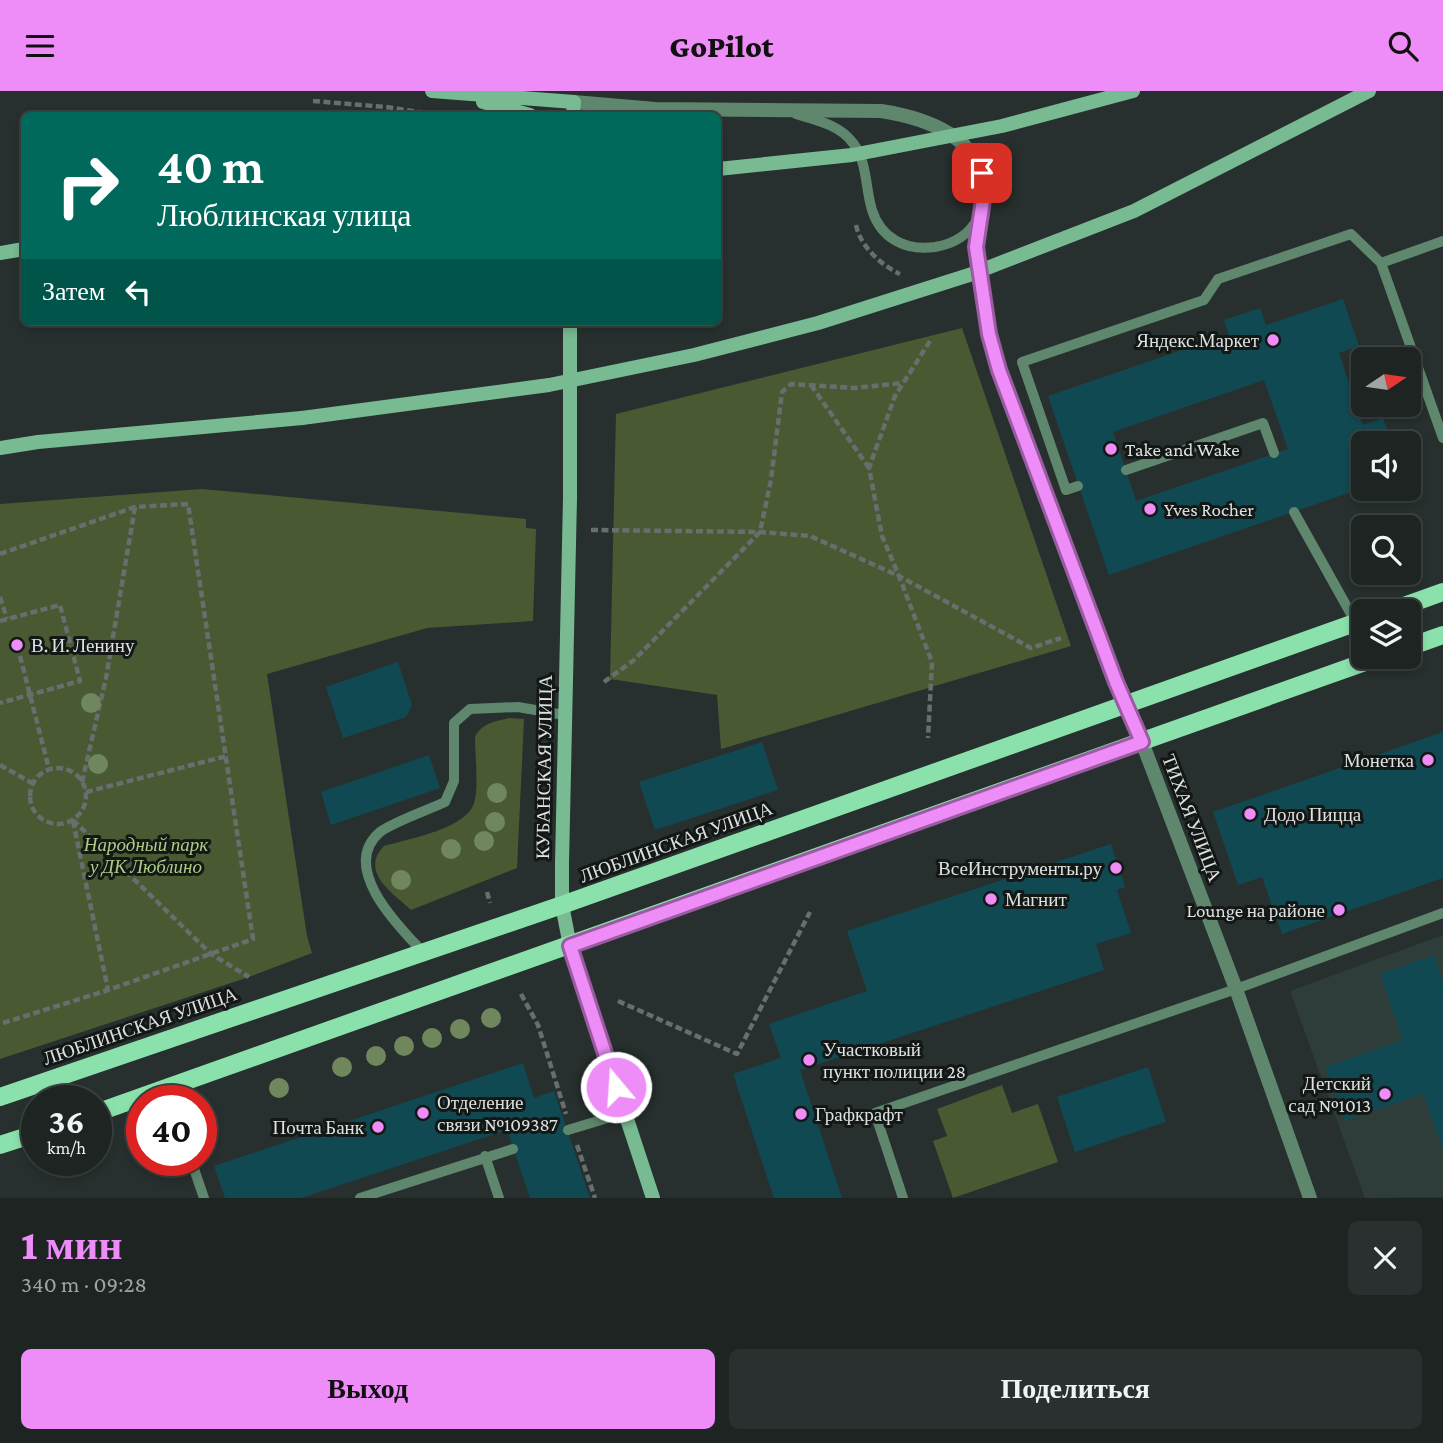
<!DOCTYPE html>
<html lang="ru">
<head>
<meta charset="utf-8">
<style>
	:root { --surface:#1d2422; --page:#2a302f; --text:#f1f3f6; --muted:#a0a4a5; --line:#3b4140; --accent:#ee8cf8 }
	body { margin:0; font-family:"Crimson Pro",serif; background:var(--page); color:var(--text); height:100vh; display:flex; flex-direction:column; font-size:26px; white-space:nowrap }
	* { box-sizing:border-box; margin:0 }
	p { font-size:23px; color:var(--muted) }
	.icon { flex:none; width:38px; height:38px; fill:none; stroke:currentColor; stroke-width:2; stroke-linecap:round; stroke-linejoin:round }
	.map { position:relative; height:1107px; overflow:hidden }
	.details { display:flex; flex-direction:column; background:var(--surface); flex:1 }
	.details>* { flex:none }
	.hud { position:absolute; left:21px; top:21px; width:700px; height:214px; border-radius:10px; box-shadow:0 4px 10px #0003,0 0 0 2px var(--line); background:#00695c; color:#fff; overflow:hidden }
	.needle { width:46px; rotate:77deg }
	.tools { position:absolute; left:1351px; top:256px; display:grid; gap:14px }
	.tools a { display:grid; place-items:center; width:70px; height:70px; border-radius:10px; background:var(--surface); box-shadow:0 4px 10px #0003,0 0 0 2px var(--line); font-size:35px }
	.speed { position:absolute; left:21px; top:994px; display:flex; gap:14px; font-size:35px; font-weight:700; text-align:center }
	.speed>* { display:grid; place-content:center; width:91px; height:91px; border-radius:50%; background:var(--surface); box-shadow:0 4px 10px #0003,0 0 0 2px var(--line); line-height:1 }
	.speed small { font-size:18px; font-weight:400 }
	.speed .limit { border:10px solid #d22; background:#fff; color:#111 }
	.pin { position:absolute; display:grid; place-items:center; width:60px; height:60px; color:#fff; margin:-30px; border-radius:14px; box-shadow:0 4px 10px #0006 }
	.me { position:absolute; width:77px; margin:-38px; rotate:342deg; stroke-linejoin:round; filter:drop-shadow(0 0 5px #0008) }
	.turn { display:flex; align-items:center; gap:24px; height:147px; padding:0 21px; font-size:32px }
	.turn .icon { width:91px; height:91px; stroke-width:2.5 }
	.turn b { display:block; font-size:49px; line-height:60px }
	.then { display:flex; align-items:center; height:66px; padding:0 21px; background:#0003; gap:14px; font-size:26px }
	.round { display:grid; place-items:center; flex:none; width:74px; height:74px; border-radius:10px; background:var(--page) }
	.summary { display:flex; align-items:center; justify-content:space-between; height:119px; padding:0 21px }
	h1 { font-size:42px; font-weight:800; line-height:52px; color:var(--accent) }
	.cta { display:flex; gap:14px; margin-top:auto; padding:14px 21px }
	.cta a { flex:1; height:80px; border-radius:10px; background:var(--accent); color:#111; font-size:28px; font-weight:800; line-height:80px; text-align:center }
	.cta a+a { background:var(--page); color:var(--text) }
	header { display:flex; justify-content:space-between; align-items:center; height:91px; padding:0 21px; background:var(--accent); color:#111; font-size:32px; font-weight:800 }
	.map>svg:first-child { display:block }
	.built { fill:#2e3d3a }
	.green { fill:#495a33 }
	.building { fill:#114952; fill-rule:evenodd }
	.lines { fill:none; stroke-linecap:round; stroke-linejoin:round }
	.path { stroke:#676e6d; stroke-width:4.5; stroke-dasharray:7 3.5; stroke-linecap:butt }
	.lane { stroke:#5f876d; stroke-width:10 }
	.street { stroke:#5f876d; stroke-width:14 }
	.secondary { stroke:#78ba91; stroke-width:14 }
	.primary { stroke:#8be1ac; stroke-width:18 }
	.secondary-bridge { stroke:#78ba91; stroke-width:14 }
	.tree { fill:#70865d }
	.route-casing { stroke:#9b5ba1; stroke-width:18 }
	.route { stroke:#ee8cf8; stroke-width:12 }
	.poi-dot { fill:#ee8cf8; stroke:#131716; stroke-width:2.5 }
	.labels { text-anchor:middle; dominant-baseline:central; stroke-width:6; stroke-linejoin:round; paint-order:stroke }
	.poi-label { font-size:19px; fill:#dde2e1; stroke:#131716; text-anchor:start }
	.street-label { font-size:19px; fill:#dde2e1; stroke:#131716 }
	.park-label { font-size:19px; font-style:italic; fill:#accc84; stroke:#131716 }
</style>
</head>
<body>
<header><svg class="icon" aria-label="menu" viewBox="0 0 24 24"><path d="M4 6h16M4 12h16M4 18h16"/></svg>GoPilot<svg class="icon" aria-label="search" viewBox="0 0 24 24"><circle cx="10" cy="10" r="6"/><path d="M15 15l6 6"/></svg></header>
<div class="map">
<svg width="1443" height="1107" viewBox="0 0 1443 1107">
	<rect width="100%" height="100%" fill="#27302e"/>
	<path class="built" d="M1443 844V1106L1365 1107 1290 900Z"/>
	<path class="green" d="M962 237 1071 555 721 658 717 604 610 588 616 323Z
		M202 398 526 428V437L536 438 533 530 427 537 267 583 307 845 312 862 249 886 0 968V413Z
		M509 627 524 628 517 777 411 819C393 802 359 781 384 755 408 748 466 738 474 712 479 698 475 663 475 646 482 632 494 631 509 627Z
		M1002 994 1012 1022 1038 1013 1058 1071 953 1107 933 1050 947 1045 937 1018Z"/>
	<path class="building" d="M1343 208 1359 255 1339 262 1363 334 1383 327 1392 352H1363V397L1109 484 1048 305 1229 243 1224 229 1260 217 1266 234ZM1264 289 1288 358 1136 410 1113 341Z
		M398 571 412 614 406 626 343 647 326 596Z
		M1443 641V787L1282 843 1262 786 1238 794 1213 721Z
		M762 651 778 699 655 739 639 691Z
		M429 664 440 697 331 734 321 701Z
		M1111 753 1125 796 1117 799 1131 842 1096 853 1104 879 800 979 842 1107H774L733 983 781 967 769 933 867 900 847 840Z
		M1434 864 1443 891V1059L1423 1003 1344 1030 1325 976 1403 949 1380 883Z
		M523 972 534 1007 554 1000 590 1107H530L507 1039 301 1107H225L214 1075Z
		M1148 976 1166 1031 1075 1061 1057 1006Z"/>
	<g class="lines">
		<path class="path" d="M313 10 386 16 440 24
			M856 134C860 155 881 174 900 183
			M930 250 895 305 869 377 882 445 899 485 1031 557 1061 547
			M811 294 869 377
			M591 439 760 441 810 445 899 485 932 571 928 647
			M0 463 135 416 188 413 253 848 108 899 0 933
			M0 506 7 528
			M0 530 60 514 80 590 0 612
			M20 565 49 678
			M604 591 634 569 760 441 771 389 782 301 791 293 855 297 903 292
			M0 674 32 692
			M30 705a28 28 0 1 1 56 0a28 28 0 1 1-56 0Z
			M82 691 106 587 135 416
			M86 701 227 665
			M73 729 211 863 249 886
			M73 730 108 899
			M487 801 490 812
			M521 903 538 934 566 1023
			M618 910 737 963 810 821
			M577 1054 595 1107"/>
		<path class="lane" d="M796 23C816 29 840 34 853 52 868 72 865 97 872 119 881 148 906 160 935 156 953 153 969 144 978 127
			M1443 150 1381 172 1443 347
			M1126 379 1263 332 1274 362
			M1078 395 1066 399 1022 271 1204 209 1218 188 1351 143 1381 172
			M1294 421 1356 532
			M422 860C398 835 339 776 380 741 393 731 428 719 445 711L454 690V632L470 618 518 616 564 624
			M568 1039 624 1022
			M485 1065 499 1107
			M191 1069 204 1107
			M360 1107 513 1058
			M903 1107 875 1022 1236 898 1443 822"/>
		<path class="street" d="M574 11 655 18 881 20C926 27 983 46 984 101 985 120 975 140 976 159 979 199 988 241 999 279L1116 591 1142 651 1236 898 1310 1107"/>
		<path class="secondary" d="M432 0 574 11 573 24
			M483 11 530 24
			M0 162 24 158
			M570 231V407L562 772V814L570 855 653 1107
			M0 357 38 351 302 327"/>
		<path class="primary" d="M1390 520 1443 501
			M1409 556 1443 544
			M0 1006 562 814 1363 529
			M96 1022 1382 565
			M0 1054 37 1042"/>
		<path class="secondary-bridge" d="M718 78 852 64 1002 35 1133 0
			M302 327 549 294 694 264 818 232 969 184 1134 120 1369 0"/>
	</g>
	<g class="tree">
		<circle cx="91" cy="612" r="10"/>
		<circle cx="98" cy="673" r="10"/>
		<circle cx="497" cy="702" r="10"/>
		<circle cx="495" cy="731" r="10"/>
		<circle cx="484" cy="750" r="10"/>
		<circle cx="451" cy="758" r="10"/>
		<circle cx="401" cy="789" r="10"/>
		<circle cx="491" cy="927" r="10"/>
		<circle cx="460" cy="938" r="10"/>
		<circle cx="432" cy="947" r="10"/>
		<circle cx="404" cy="955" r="10"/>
		<circle cx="376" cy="965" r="10"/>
		<circle cx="342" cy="976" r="10"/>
		<circle cx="279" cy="997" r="10"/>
	</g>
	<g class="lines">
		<defs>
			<path id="route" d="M616 996 570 855 1142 651 1116 591 999 279 989 243 976 156 984 102 982 82"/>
		</defs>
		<use href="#route" class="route-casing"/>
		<use href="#route" class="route"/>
	</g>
	<g class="poi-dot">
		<circle cx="1273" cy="249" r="7"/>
		<circle cx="1111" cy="358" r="7"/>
		<circle cx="1150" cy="418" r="7"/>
		<circle cx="17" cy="554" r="7"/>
		<circle cx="1428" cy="669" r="7"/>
		<circle cx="1250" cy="723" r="7"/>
		<circle cx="1116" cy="777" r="7"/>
		<circle cx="991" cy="808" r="7"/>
		<circle cx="1339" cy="819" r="7"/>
		<circle cx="809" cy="969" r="7"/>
		<circle cx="1385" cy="1003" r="7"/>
		<circle cx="423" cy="1022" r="7"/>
		<circle cx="801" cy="1023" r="7"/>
		<circle cx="378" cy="1036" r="7"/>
	</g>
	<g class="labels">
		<g class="poi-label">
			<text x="1259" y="249" text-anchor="end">Яндекс.Маркет</text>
			<text x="1125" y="358">Take and Wake</text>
			<text x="1164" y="418">Yves Rocher</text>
			<text x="31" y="554">В. И. Ленину</text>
			<text x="1414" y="669" text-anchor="end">Монетка</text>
			<text x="1264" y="723">Додо Пицца</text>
			<text x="1102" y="777" text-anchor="end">ВсеИнструменты.ру</text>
			<text x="1005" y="808">Магнит</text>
			<text x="1325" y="819" text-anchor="end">Lounge на районе</text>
			<text x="823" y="958">Участковый<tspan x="823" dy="22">пункт полиции 28</tspan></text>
			<text x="1371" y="992" text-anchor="end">Детский<tspan x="1371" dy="22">сад №1013</tspan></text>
			<text x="437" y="1011">Отделение<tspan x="437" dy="22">связи №109387</tspan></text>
			<text x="815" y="1023">Графкрафт</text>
			<text x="364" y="1036" text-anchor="end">Почта Банк</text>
		</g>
		<g class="street-label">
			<text transform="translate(544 676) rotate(-89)">КУБАНСКАЯ УЛИЦА</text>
			<text transform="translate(1192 727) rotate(69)">ТИХАЯ УЛИЦА</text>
			<text transform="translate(676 751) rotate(-20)">ЛЮБЛИНСКАЯ УЛИЦА</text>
			<text transform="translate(140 935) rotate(-19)">ЛЮБЛИНСКАЯ УЛИЦА</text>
		</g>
		<g class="park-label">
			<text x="146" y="753">Народный парк<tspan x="146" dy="22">у ДК Люблино</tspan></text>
		</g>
	</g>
</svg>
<div class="tools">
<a><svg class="needle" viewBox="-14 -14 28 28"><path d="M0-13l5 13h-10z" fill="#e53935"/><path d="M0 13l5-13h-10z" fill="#a0a4a5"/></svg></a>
<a><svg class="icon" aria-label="sound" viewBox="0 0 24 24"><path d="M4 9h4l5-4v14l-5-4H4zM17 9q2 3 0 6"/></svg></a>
<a><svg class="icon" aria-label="search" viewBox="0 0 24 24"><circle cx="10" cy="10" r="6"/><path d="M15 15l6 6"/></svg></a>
<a><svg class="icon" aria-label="layers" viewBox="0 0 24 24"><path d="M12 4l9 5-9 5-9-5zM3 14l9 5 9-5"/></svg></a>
</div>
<div class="speed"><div>36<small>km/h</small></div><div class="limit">40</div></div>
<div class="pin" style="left:982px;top:82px;background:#d93025"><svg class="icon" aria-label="arrive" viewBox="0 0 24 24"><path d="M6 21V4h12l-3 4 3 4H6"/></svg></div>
<svg class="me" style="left:616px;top:996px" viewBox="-20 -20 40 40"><circle r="17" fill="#ee8cf8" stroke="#fff" stroke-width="3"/><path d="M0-11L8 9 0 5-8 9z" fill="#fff"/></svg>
<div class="hud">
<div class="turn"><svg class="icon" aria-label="right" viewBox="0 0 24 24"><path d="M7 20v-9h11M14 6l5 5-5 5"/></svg><div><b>40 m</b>Люблинская улица</div></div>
<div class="then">Затем<svg class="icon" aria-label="left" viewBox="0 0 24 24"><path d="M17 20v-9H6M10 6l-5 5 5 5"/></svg></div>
</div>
</div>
<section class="details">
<div class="summary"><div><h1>1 мин</h1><p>340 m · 09:28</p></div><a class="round"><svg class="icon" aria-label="close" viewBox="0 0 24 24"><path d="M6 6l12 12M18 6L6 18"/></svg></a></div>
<div class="cta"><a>Выход</a><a>Поделиться</a></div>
</section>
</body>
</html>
